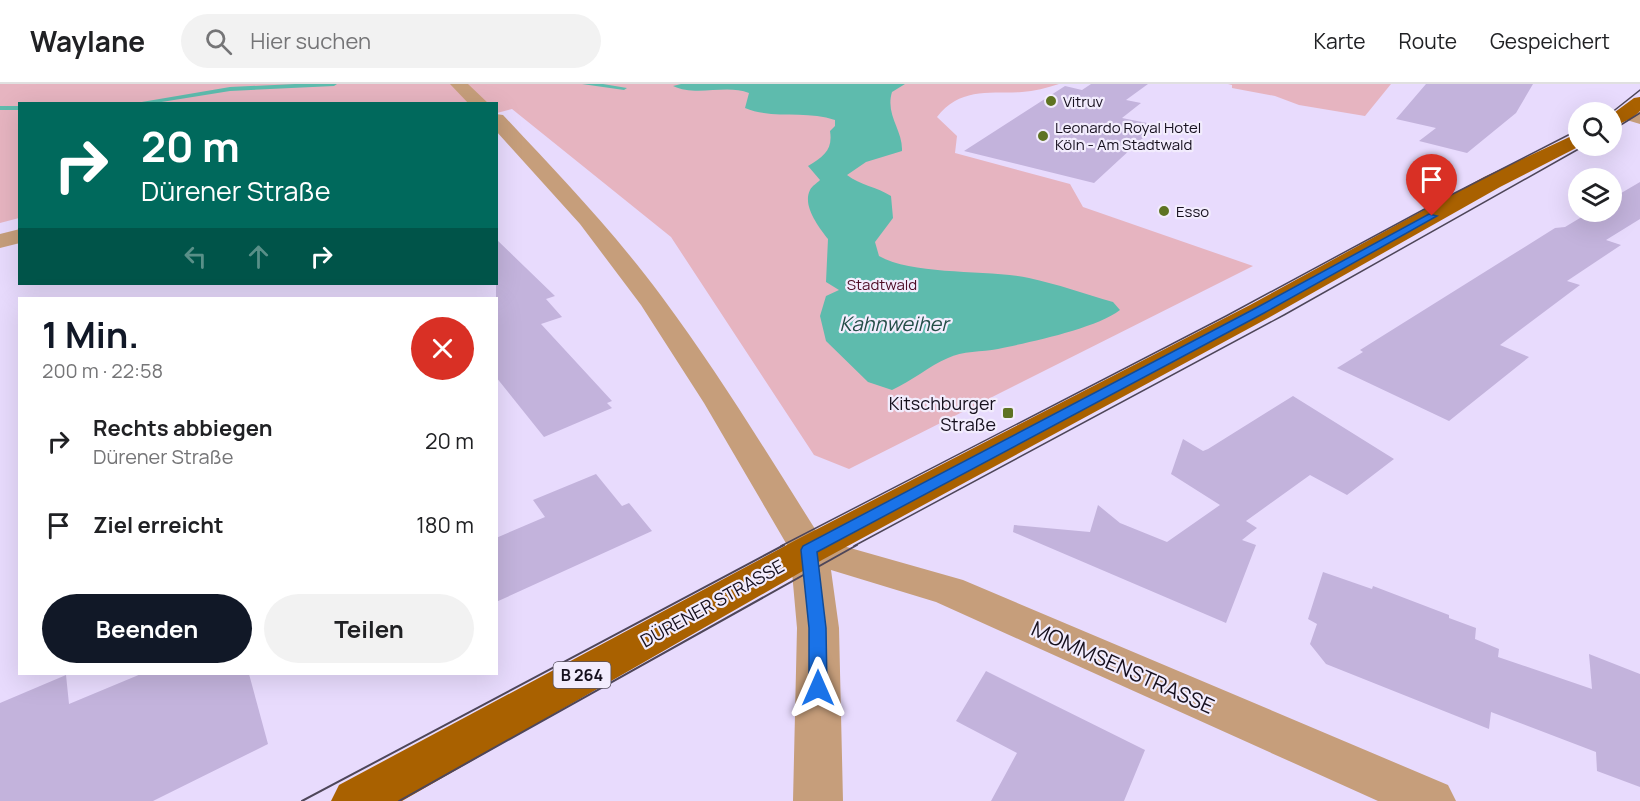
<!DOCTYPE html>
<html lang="de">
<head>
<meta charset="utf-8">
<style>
	:root { --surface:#fff; --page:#f2f2f2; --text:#202124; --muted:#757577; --line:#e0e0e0; --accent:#111827 }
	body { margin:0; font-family:Manrope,sans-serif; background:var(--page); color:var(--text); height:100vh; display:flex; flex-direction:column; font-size:22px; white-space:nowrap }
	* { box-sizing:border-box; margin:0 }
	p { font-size:20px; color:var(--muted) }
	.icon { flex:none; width:33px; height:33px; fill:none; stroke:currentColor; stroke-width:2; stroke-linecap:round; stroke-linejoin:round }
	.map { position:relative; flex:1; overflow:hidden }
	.details { position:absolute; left:18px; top:213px; width:480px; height:378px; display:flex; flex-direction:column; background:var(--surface); border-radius:0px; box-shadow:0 6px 24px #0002 }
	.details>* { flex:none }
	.banner { position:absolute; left:18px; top:18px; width:480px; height:183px; border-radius:0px; box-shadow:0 6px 24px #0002; background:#00695c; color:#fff; overflow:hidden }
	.tools { position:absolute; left:1568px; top:18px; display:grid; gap:12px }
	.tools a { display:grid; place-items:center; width:54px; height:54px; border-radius:50%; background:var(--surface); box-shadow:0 6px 24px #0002; font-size:30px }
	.pin { position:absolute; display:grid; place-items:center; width:51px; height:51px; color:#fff; margin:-62px -26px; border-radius:50% 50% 50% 0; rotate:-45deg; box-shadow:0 0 6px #0007 }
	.pin .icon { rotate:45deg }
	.me { position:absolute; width:66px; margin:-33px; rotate:0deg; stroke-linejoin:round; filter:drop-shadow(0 0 4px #0008) }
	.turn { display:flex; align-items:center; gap:21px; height:126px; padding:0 24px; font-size:27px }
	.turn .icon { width:78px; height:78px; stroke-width:2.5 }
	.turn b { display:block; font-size:42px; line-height:51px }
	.lanes { display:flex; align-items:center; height:57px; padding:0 24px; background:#0003; justify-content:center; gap:30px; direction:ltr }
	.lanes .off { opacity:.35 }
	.round { display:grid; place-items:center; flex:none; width:63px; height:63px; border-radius:32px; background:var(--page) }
	.summary { display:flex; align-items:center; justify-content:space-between; height:102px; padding:0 24px }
	h1 { font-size:36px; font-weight:700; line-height:45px; color:var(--accent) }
	.action { display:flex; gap:12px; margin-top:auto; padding:12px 24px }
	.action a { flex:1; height:69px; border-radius:36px; background:var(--accent); color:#fff; font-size:24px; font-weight:700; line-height:69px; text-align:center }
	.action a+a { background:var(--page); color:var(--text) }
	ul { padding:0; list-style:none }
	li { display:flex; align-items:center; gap:18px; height:84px; padding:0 24px }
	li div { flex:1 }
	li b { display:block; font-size:22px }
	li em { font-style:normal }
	header { display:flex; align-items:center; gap:36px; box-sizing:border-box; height:84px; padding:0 30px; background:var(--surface); border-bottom:2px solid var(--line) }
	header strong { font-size:28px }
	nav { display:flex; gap:33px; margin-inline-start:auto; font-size:21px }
	.search { width:420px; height:54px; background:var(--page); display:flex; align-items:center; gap:15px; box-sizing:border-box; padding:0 21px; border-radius:33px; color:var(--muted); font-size:22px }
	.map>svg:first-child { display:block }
	.green { fill:#e6b4c0 }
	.water { fill:#5ebbad }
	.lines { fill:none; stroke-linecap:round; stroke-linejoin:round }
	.stream { fill:#5ebbad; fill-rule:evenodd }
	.building { fill:#c3b3dc }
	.minor { fill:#c69e7b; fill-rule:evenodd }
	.major { fill:#a96100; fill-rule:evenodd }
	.tram-far1 { stroke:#4e4659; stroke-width:1.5 }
	.tram { stroke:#4e4659; stroke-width:2 }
	.route { fill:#1a73e8; stroke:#114b97; stroke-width:1.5 }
	.poi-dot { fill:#5e7322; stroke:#f2ecfd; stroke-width:2 }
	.labels { text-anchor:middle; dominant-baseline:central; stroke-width:4.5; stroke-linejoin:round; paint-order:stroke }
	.far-poi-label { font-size:15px; fill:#16101e; stroke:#f2ecfd; text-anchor:start }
	.far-park-label { font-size:15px; fill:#4d0c25; stroke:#f2ecfd }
	.shield { fill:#f2ecfd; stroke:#585261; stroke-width:1.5 }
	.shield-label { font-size:16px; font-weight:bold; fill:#16101e }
	.poi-label { font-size:18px; fill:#16101e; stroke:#f2ecfd; text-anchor:end }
	.street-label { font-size:18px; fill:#16101e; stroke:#f2ecfd }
	.water-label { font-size:20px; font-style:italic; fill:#234d47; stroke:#f2ecfd }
	.near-street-label { font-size:21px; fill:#16101e; stroke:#f2ecfd }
</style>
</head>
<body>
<header>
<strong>Waylane</strong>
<div class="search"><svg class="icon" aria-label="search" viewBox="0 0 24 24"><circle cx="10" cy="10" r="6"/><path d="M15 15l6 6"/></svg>Hier suchen</div>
<nav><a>Karte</a><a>Route</a><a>Gespeichert</a></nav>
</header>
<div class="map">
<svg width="1640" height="717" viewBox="0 0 1640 717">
	<rect width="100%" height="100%" fill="#e8dbfd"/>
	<path class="green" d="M0 0H1059C1047 4 1034 7 1022 8 989 10 960 3 937 33L957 52 955 69 1070 100 1083 123 1253 182 849 385 814 371 671 153 512 25 497 29 496 20H20L19 134 0 139Z
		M1228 0H1391L1365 32 1299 21 1275 12 1232 4V1Z"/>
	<path class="water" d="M681 0H905L892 8C885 31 903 46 902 67L866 78 847 91C860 101 877 103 891 112L893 134 875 158 879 172C915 192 986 185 1029 194 1057 200 1085 210 1113 218L1120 226C1095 245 1030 258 998 265 982 268 962 267 948 274 929 282 912 297 892 306L868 298 826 257 820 232 826 212 839 206 826 198 828 155C819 143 802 122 810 106 812 102 817 99 820 96L808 82C824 72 833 66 830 47L835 42V36C806 26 774 36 745 24L749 9C726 0 696 13 673 2Z"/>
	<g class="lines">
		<path class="stream" d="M295 0H337L334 2 230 7 149 20H130L230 3Z
			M582 0H603L627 4 624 6Z
			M0 22H20V26H0Z"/>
	</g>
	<path class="building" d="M1091 0H1148L1126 16 1141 19 1122 34 1157 41 1094 99 964 67 1065 2 1082 6Z
		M1426 0H1533L1516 29 1467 69 1419 57 1436 44 1396 35Z
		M1640 98V135L1606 156 1621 161 1567 197 1580 201 1500 261 1529 273 1449 337 1337 284 1363 268 1360 266 1555 144 1565 143 1590 128H1611V115Z
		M496 155 555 212 546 215 562 233 541 240 612 317 607 319 612 324 544 353 496 293Z
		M1293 312 1394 375 1347 411 1310 391 1246 437 1257 444 1242 456 1256 461 1226 539 1013 448 1014 441 1090 448 1098 421 1120 439 1167 458 1220 421 1171 390 1183 355 1203 367 1208 365Z
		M596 390 622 422 629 419 652 447 496 518V454L545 433 533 416Z
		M1323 488 1372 505 1373 502 1449 531V534L1476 544 1475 555 1499 565 1498 573 1592 605 1589 570 1640 590V703L1597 687 1596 668 1491 628 1489 645 1326 580 1310 560 1317 540 1308 535Z
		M986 587 1145 666 1124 717H991L1017 669 956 637Z
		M141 590H249L268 660 153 717H0V619L66 591 69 620Z"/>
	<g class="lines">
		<path class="minor" d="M450 0H468L489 20H469Z
			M1626 25 1640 28V40L1620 34 1617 30 1620 26Z
			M496 30 503 31C558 90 614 148 662 213 720 291 770 374 822 456L963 496 1448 701 1456 717H1378L936 518 831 486 839 544 843 717H793L797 544 790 466 704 319 641 221 580 140 496 47Z
			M20 145V159L0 164V150Z"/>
		<path class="major" d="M1640 13V27L1632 34 1611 44V31L1634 14Z
			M1578 49V62H1580L1500 103 1270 233 822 476 402 717H331L339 701 796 456 1250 221 1484 93Z"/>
		<path class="tram-far1" d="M1611 29 1640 6
			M1611 47 1640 29
			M781 462 1226 232 1445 114 1578 46
			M854 462 1284 231 1584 62"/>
		<path class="tram" d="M302 717 784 461
			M399 717 857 461"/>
	</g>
	<path class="route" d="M1429 130 1437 132 1264 229 817 468 826 544 827 604 825 610 818 612 812 610 809 604V544L801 466 803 462 1256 224Z"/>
	<g class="poi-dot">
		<circle cx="1051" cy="17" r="6"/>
		<circle cx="1043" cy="52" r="6"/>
		<circle cx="1164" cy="127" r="6"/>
		<rect x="1002" y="323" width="12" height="12" rx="3"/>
	</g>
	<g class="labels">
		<g class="far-poi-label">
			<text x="1063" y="17">Vitruv</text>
			<text x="1055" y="43">Leonardo Royal Hotel<tspan x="1055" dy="17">Köln - Am Stadtwald</tspan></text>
			<text x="1176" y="127">Esso</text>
		</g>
		<g class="far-park-label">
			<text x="882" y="200">Stadtwald</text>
		</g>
		<rect class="shield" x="553.5" y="578" width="57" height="26" rx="4.5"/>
		<g class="shield-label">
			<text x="582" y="591">B 264</text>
		</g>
		<g class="poi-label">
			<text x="996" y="319">Kitschburger<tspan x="996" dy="21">Straße</tspan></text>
		</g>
		<g class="street-label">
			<text transform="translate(712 519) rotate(-29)">DÜRENER STRASSE</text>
		</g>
		<g class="water-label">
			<text x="894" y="239">Kahnweiher</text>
		</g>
		<g class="near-street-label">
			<text transform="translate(1123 583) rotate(24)">MOMMSENSTRASSE</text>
		</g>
	</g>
</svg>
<div class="tools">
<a><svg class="icon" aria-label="search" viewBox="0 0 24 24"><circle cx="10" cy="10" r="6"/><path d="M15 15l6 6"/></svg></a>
<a><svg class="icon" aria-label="layers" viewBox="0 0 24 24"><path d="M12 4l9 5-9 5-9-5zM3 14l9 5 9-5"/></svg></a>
</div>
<div class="pin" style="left:1432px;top:132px;background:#d93025"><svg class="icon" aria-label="arrive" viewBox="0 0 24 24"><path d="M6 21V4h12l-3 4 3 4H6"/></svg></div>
<svg class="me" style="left:818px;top:604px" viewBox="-20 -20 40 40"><path d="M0-17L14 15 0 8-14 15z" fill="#1a73e8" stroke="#fff" stroke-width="4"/></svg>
<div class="banner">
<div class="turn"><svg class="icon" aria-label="right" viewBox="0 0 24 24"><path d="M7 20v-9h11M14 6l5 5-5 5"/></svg><div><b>20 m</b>Dürener Straße</div></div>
<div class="lanes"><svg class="icon off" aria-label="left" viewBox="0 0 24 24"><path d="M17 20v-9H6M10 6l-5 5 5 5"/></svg><svg class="icon off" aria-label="ahead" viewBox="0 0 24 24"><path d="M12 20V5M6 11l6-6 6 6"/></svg><svg class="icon" aria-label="right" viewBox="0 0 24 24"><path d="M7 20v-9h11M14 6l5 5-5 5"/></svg></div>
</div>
<section class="details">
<div class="summary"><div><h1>1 Min.</h1><p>200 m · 22:58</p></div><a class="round" style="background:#d93025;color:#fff"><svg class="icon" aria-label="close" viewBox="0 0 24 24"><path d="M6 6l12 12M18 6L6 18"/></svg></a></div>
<ul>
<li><svg class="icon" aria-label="right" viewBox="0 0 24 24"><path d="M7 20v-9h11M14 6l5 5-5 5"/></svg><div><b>Rechts abbiegen</b><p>Dürener Straße</p></div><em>20 m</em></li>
<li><svg class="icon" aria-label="arrive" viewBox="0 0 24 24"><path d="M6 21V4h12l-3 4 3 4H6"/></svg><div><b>Ziel erreicht</b></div><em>180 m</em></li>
</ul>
<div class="action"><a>Beenden</a><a>Teilen</a></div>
</section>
</div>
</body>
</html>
